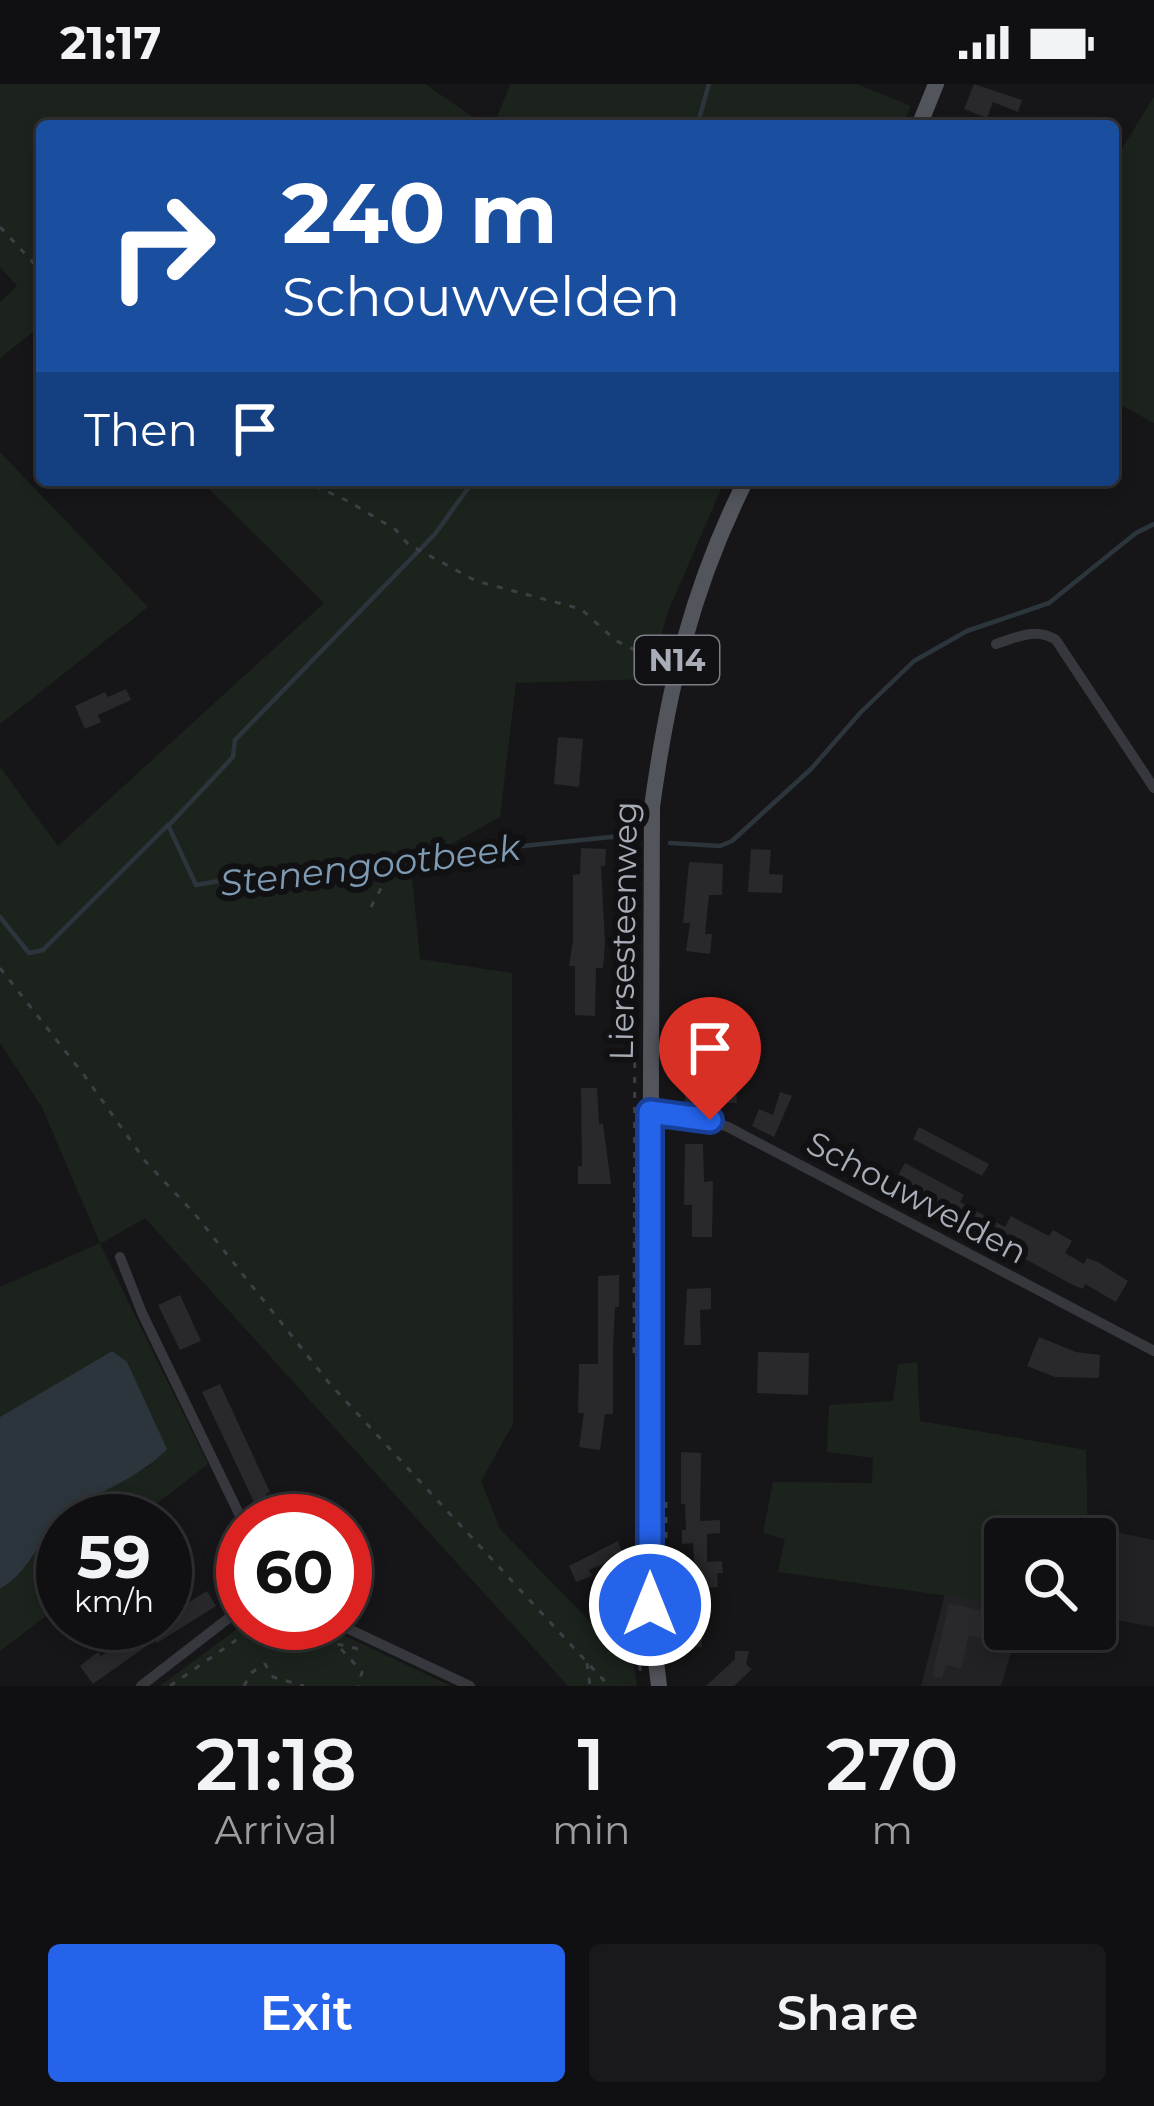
<!DOCTYPE html>
<html lang="en">
<head>
<meta charset="utf-8">
<style>
	:root { --surface:#101012; --page:#19191b; --text:#f1f3f6; --muted:#9c9d9f; --line:#303032; --accent:#2563eb }
	body { margin:0; font-family:Montserrat,sans-serif; background:var(--page); color:var(--text); height:100vh; display:flex; flex-direction:column; font-size:45px; white-space:nowrap }
	* { box-sizing:border-box; margin:0 }
	p { font-size:39px; color:var(--muted) }
	.icon { flex:none; width:66px; height:66px; fill:none; stroke:currentColor; stroke-width:2; stroke-linecap:round; stroke-linejoin:round }
	.map { position:relative; height:1602px; overflow:hidden }
	.details { display:flex; flex-direction:column; background:var(--surface); flex:1 }
	.details>* { flex:none }
	.banner { position:absolute; left:36px; top:36px; width:1083px; height:366px; border-radius:12px; box-shadow:0 6px 18px #0003,0 0 0 3px var(--line); background:#1a4fa0; color:#fff; overflow:hidden }
	.buttons { position:absolute; left:984px; top:1434px; display:grid; gap:24px }
	.buttons a { display:grid; place-items:center; width:132px; height:132px; border-radius:12px; background:var(--surface); box-shadow:0 6px 18px #0003,0 0 0 3px var(--line); font-size:60px }
	.speed { position:absolute; left:36px; top:1410px; display:flex; gap:24px; font-size:60px; font-weight:700; text-align:center }
	.speed>* { display:grid; place-content:center; width:156px; height:156px; border-radius:50%; background:var(--surface); box-shadow:0 6px 18px #0003,0 0 0 3px var(--line); line-height:1 }
	.speed small { font-size:30px; font-weight:400 }
	.speed .limit { border:18px solid #d22; background:#fff; color:#111 }
	.pin { position:absolute; display:grid; place-items:center; width:102px; height:102px; color:#fff; margin:-123px -51px; border-radius:50% 50% 50% 0; rotate:-45deg; box-shadow:0 0 12px #0007 }
	.pin .icon { rotate:45deg }
	.me { position:absolute; width:132px; margin:-66px; rotate:0deg; stroke-linejoin:round; filter:drop-shadow(0 0 9px #0008) }
	.turn { display:flex; align-items:center; gap:42px; height:252px; padding:0 48px; font-size:54px }
	.turn .icon { width:156px; height:156px; stroke-width:2.5 }
	.turn b { display:block; font-size:84px; line-height:102px }
	.then { display:flex; align-items:center; height:114px; padding:0 48px; background:#0003; gap:24px; font-size:45px }
	.eta { display:flex; justify-content:space-evenly; align-items:center; height:204px; text-align:center }
	.eta b { font-size:72px; font-weight:600; line-height:84px }
	.cta { display:flex; gap:24px; margin-top:auto; padding:24px 48px }
	.cta a { flex:1; height:138px; border-radius:12px; background:var(--accent); color:#fff; font-size:48px; font-weight:600; line-height:138px; text-align:center }
	.cta a+a { background:var(--page); color:var(--text) }
	.status { display:flex; justify-content:space-between; align-items:center; height:84px; padding:0 60px; background:var(--surface); direction:ltr }
	.status svg { height:33px; fill:currentColor }
	.map>svg:first-child { display:block }
	.built { fill:#222225 }
	.green { fill:#1c231d }
	.water { fill:#2c353c }
	.lines { fill:none; stroke-linecap:round; stroke-linejoin:round }
	.stream { stroke:#2c353c; stroke-width:4.5 }
	.building { fill:#29292c }
	.path { stroke:#3d3f44; stroke-width:3; stroke-dasharray:6 9; stroke-linecap:butt }
	.minor { stroke:#37383d; stroke-width:10 }
	.primary { stroke:#53555c; stroke-width:16 }
	.route-casing { stroke:#184099; stroke-width:30 }
	.route { stroke:#2563eb; stroke-width:21 }
	.labels { text-anchor:middle; dominant-baseline:central; stroke-width:12; stroke-linejoin:round; paint-order:stroke }
	.shield { fill:#111113; stroke:#7b7e86; stroke-width:3 }
	.shield-label { font-size:30px; font-weight:bold; fill:#a8adb8 }
	.street-label { font-size:33px; fill:#a8adb8; stroke:#111113 }
	.water-label { font-size:36px; font-style:italic; fill:#7f9bb3; stroke:#111113 }
</style>
</head>
<body>
<div class="status"><b>21:17</b><svg viewBox="0 0 49 12"><path d="M0 12V9h3v3zM5 12V6h3v6zM10 12V3h3v9zM15 12V0h3v12zM26 1h20v11H26zM47 4h2v5h-2z"/></svg></div>
<div class="map">
<svg width="1154" height="1602" viewBox="0 0 1154 1602">
	<rect width="100%" height="100%" fill="#161618"/>
	<path class="built" d="M1102 1445 1154 1456V1543L1099 1533Z
		M945 1510 1005 1518V1545H1018L1001 1602H921Z"/>
	<path class="green" d="M0 0H425L486 42H42V241L0 274V218L17 202 0 183Z
		M511 0H857L911 22 902 42H493Z
		M1154 13V339L1113 317V79Z
		M0 368 148 523 0 640Z
		M200 396H725L667 530 650 595 516 599 500 733 411 782 420 875 512 889 513 1340 481 1397 500 1445 634 1583 637 1602H568L145 1134 100 1160 208 1380 134 1437H63V1519L0 1567V1505C33 1488 39 1450 68 1428 92 1410 124 1397 151 1381L112 1267 0 1333V1203L100 1159 42 1023 0 959V683L58 762 324 519Z
		M917 1278 920 1337 1086 1366 1088 1455H1005V1520L778 1488 785 1455 763 1449 773 1398 872 1399 873 1374 827 1368 829 1321 893 1317 898 1280Z
		M245 1539H318L451 1602H160Z"/>
	<path class="water" d="M112 1267 127 1278 167 1365C140 1394 102 1405 70 1427 39 1449 33 1487 0 1505V1333Z"/>
	<g class="lines">
		<path class="stream" d="M697 42 709 0
			M170 740 233 673 235 656 435 450 474 396
			M670 759 720 762 732 757 811 685 861 628 914 577 967 547 1049 519 1136 449 1154 440
			M0 833 29 869 43 866 168 741 196 801 276 787 631 751"/>
	</g>
	<path class="building" d="M974 0 1022 16 1018 28 993 18 987 34 964 25Z
		M126 605 131 616 98 631 101 638 85 645 75 622 105 608 108 613Z
		M558 653 583 655 579 703 554 700Z
		M581 764 606 765 605 782H601L605 859 603 884H596L595 932 575 931V882H569L573 856V791L580 790Z
		M751 765 771 766 769 790 783 791 782 809 748 808Z
		M689 778 723 780 722 811H709L705 850H712L710 870 686 867 690 839H683Z
		M684 940 714 944 711 974 680 971Z
		M685 998H702V1007H736L737 1019 685 1018Z
		M581 1004H597L599 1040H603L611 1100H578V1082H582Z
		M780 1008 792 1012 774 1053 752 1042 759 1025 773 1031Z
		M919 1043 989 1080 982 1092 913 1055Z
		M685 1060H703L704 1098 713 1097 712 1153H692V1121H684Z
		M905 1079 964 1111 960 1118 1005 1143 1011 1132 1049 1152 1053 1146 1072 1157 1065 1169 1084 1180 1087 1174 1098 1178 1128 1197 1116 1218 1085 1200 1083 1205 1071 1200 985 1153 983 1157 890 1106Z
		M619 1191V1223H615L613 1263V1330H605L600 1366 579 1363 584 1329H578L579 1280H598V1192Z
		M711 1204V1225L700 1226 701 1261H684L687 1205Z
		M180 1211 201 1257 180 1266 158 1221Z
		M1039 1253 1076 1268 1100 1271 1099 1294 1055 1293 1027 1282Z
		M758 1268 809 1269 808 1311 757 1309Z
		M220 1300 270 1408 266 1410 275 1429 286 1424 291 1434 257 1437 262 1435 202 1308Z
		M681 1368 701 1369 700 1437 720 1436V1449L707 1450V1478L722 1477 723 1489H717L718 1503 702 1504V1563H683L684 1490 695 1489 693 1459 682 1460V1446H686L685 1420H681Z
		M618 1457 623 1472 589 1486 592 1492 576 1498 569 1482Z
		M207 1507 216 1522 157 1559 155 1556 93 1600 80 1582 98 1568 101 1572 120 1560 111 1546 122 1539H129L137 1551 155 1539H165V1533Z
		M949 1519 1005 1532V1545H1012L1008 1561 969 1551 961 1585 946 1581 942 1595 932 1592Z
		M735 1567H749L746 1580 752 1585 734 1602H706L735 1575Z"/>
	<g class="lines">
		<path class="path" d="M0 143 42 188
			M301 396 348 417 396 446 408 460 476 497 581 525 615 556 662 580
			M371 823 386 795 399 783 479 774
			M0 884 84 991 146 1078 194 1129 330 1300 609 1602
			M634 1269 635 883
			M666 1418V1523
			M634 1536 641 1592
			M250 1539 358 1565
			M341 1565 362 1588 358 1602
			M587 1579 590 1602
			M170 1602 255 1543
			M244 1602 251 1589 265 1580 273 1593 304 1602"/>
		<path class="minor" d="M996 560C1017 553 1036 543 1056 556L1154 704
			M650 1028 700 1033 728 1043 1154 1267
			M120 1173 142 1229 243 1438
			M336 1539 470 1602
			M141 1602 243 1523"/>
		<path class="primary" d="M919 42 936 0
			M659 1602 649 1521 652 723C668 605 692 503 746 396"/>
	</g>
	<g class="lines">
		<defs>
			<path id="route" d="M650 1521V1028L710 1036"/>
		</defs>
		<use href="#route" class="route-casing"/>
		<use href="#route" class="route"/>
	</g>
	<g class="labels">
		<rect class="shield" x="635" y="552" width="84" height="48" rx="9"/>
		<g class="shield-label">
			<text x="677" y="576">N14</text>
		</g>
		<g class="street-label">
			<text transform="translate(623 847) rotate(-89)">Liersesteenweg</text>
			<text transform="translate(917 1113) rotate(28)">Schouwvelden</text>
		</g>
		<g class="water-label">
			<text transform="translate(370 781) rotate(-7)">Stenengootbeek</text>
		</g>
	</g>
</svg>
<div class="buttons">
<a><svg class="icon" aria-label="search" viewBox="0 0 24 24"><circle cx="10" cy="10" r="6"/><path d="M15 15l6 6"/></svg></a>
</div>
<div class="speed"><div>59<small>km/h</small></div><div class="limit">60</div></div>
<div class="pin" style="left:710px;top:1036px;background:#d93025"><svg class="icon" aria-label="arrive" viewBox="0 0 24 24"><path d="M6 21V4h12l-3 4 3 4H6"/></svg></div>
<svg class="me" style="left:650px;top:1521px" viewBox="-20 -20 40 40"><circle r="17" fill="#2563eb" stroke="#fff" stroke-width="3"/><path d="M0-11L8 9 0 5-8 9z" fill="#fff"/></svg>
<div class="banner">
<div class="turn"><svg class="icon" aria-label="right" viewBox="0 0 24 24"><path d="M7 20v-9h11M14 6l5 5-5 5"/></svg><div><b>240 m</b>Schouwvelden</div></div>
<div class="then">Then<svg class="icon" aria-label="arrive" viewBox="0 0 24 24"><path d="M6 21V4h12l-3 4 3 4H6"/></svg></div>
</div>
</div>
<section class="details">
<div class="eta">
<div><b>21:18</b><p>Arrival</p></div>
<div><b>1</b><p>min</p></div>
<div><b>270</b><p>m</p></div>
</div>
<div class="cta"><a>Exit</a><a>Share</a></div>
</section>
</body>
</html>
